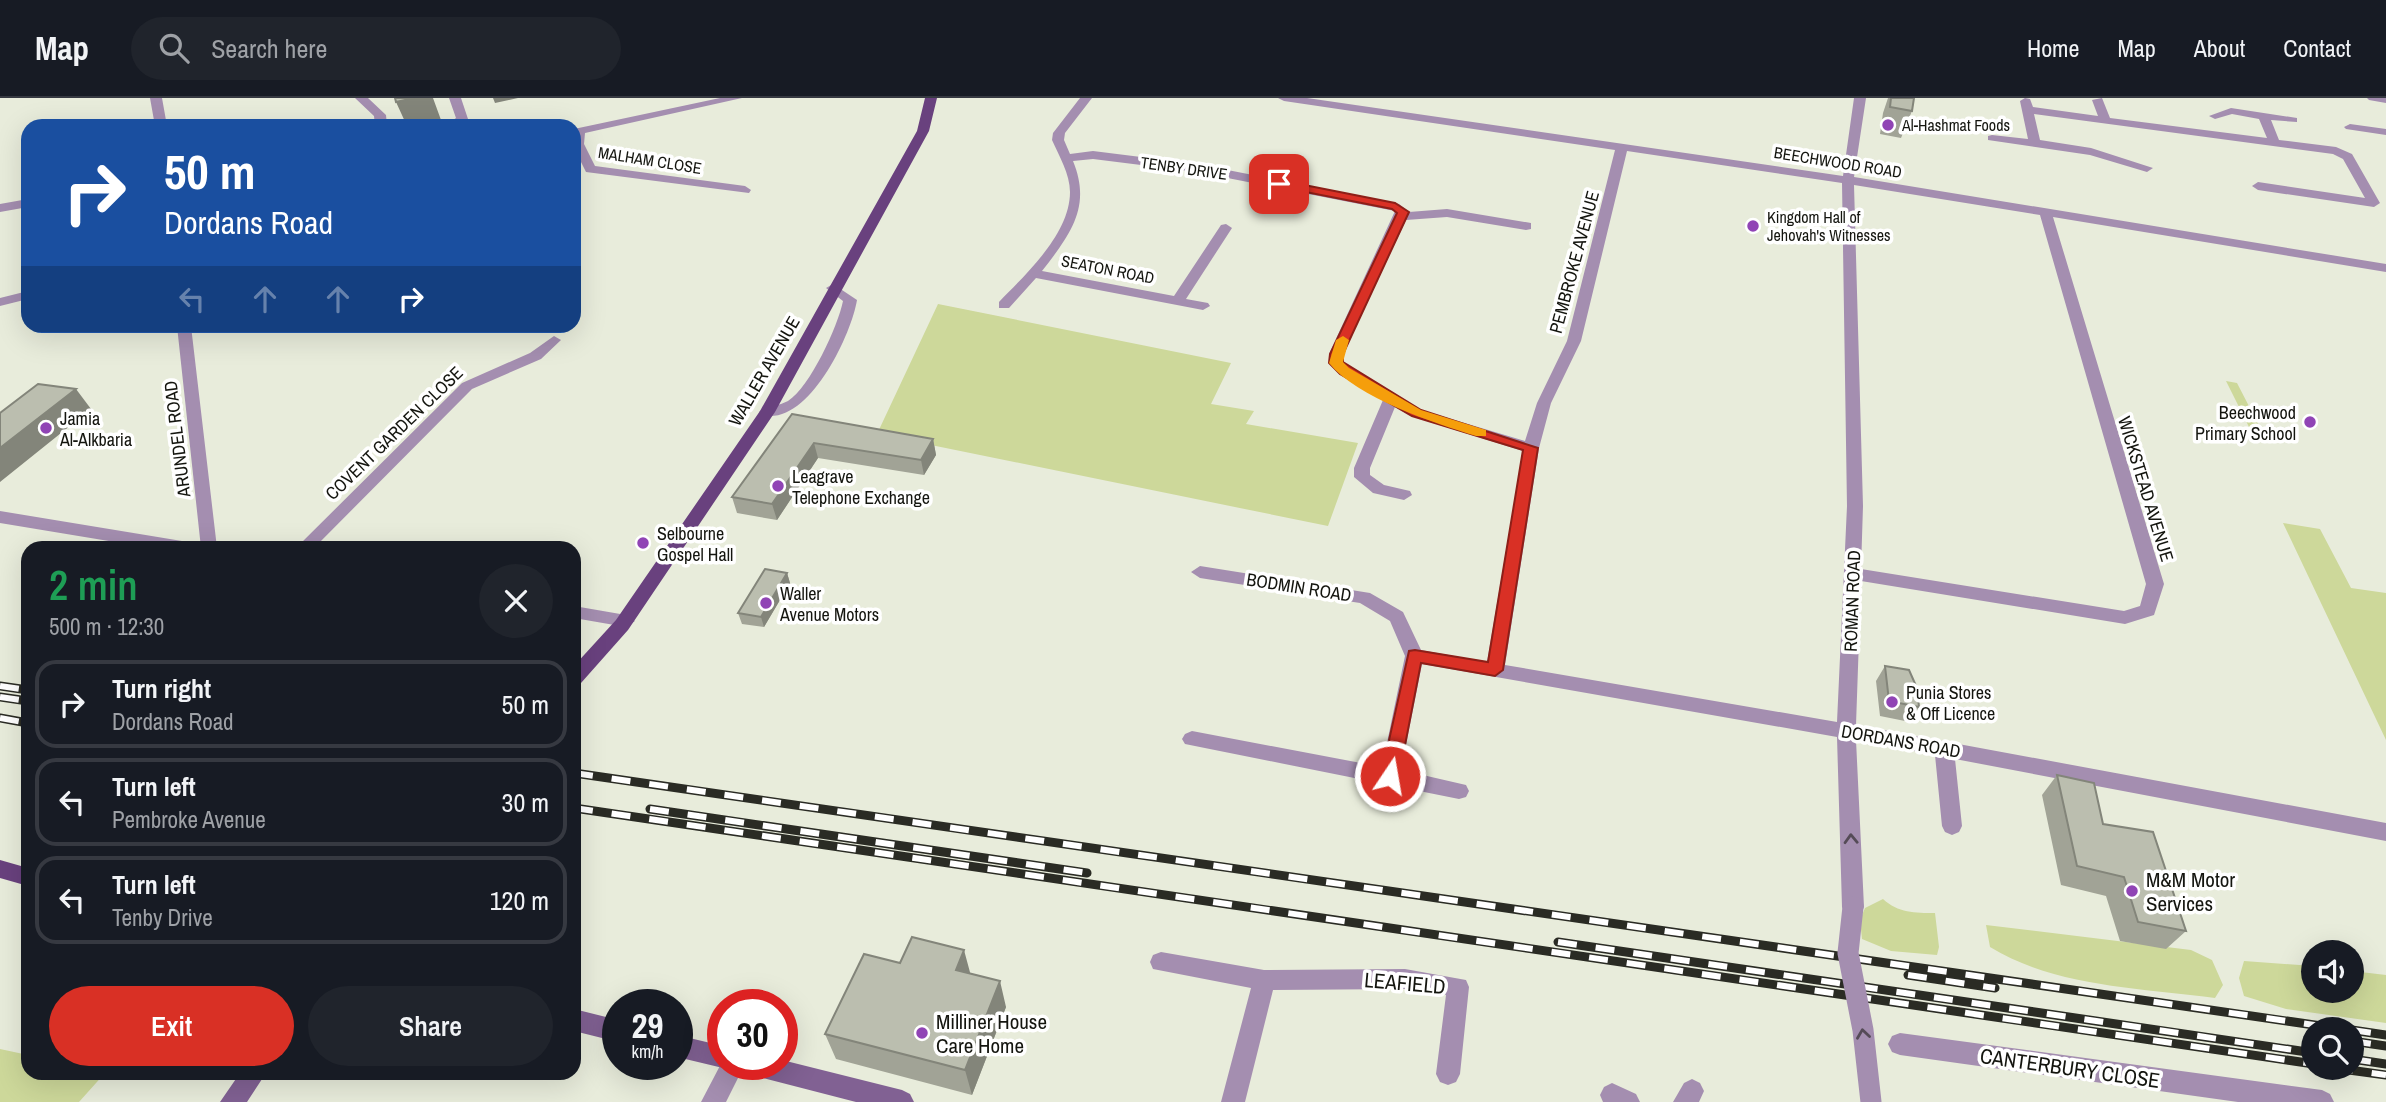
<!DOCTYPE html>
<html lang="en">
<head>
<meta charset="utf-8">
<style>
	:root { --surface:#171b24; --page:#20242c; --text:#f1f3f6; --muted:#9ea1a6; --line:#363941; --accent:#d93025 }
	body { margin:0; font-family:"Archivo Narrow",sans-serif; background:var(--page); color:var(--text); height:100vh; display:flex; flex-direction:column; font-size:26px; white-space:nowrap }
	* { box-sizing:border-box; margin:0 }
	p { font-size:23px; color:var(--muted) }
	.icon { flex:none; width:38px; height:38px; fill:none; stroke:currentColor; stroke-width:2; stroke-linecap:round; stroke-linejoin:round }
	.map { position:relative; flex:1; overflow:hidden }
	.panel { position:absolute; left:21px; top:443px; width:560px; height:539px; display:flex; flex-direction:column; background:var(--surface); border-radius:21px; box-shadow:0 7px 28px #0002 }
	.panel>* { flex:none }
	.top-card { position:absolute; left:21px; top:21px; width:560px; height:214px; border-radius:21px; box-shadow:0 7px 28px #0002; background:#1a4fa0; color:#fff; overflow:hidden }
	.controls { position:absolute; left:2301px; top:842px; display:grid; gap:14px }
	.controls a { display:grid; place-items:center; width:63px; height:63px; border-radius:50%; background:var(--surface); box-shadow:0 7px 28px #0002; font-size:35px }
	.speed { position:absolute; left:602px; top:891px; display:flex; gap:14px; font-size:35px; font-weight:700; text-align:center }
	.speed>* { display:grid; place-content:center; width:91px; height:91px; border-radius:50%; background:var(--surface); box-shadow:0 7px 28px #0002; line-height:1 }
	.speed small { font-size:18px; font-weight:400 }
	.speed .limit { border:10px solid #d22; background:#fff; color:#111 }
	.pin { position:absolute; display:grid; place-items:center; width:60px; height:60px; color:#fff; margin:-30px; border-radius:14px; box-shadow:0 4px 10px #0006 }
	.me { position:absolute; width:77px; margin:-38px; rotate:12deg; stroke-linejoin:round; filter:drop-shadow(0 0 5px #0008) }
	.turn { display:flex; align-items:center; gap:24px; height:147px; padding:0 28px; font-size:32px }
	.turn .icon { width:91px; height:91px; stroke-width:2.5 }
	.turn b { display:block; font-size:49px; line-height:60px }
	.lanes { display:flex; align-items:center; height:66px; padding:0 28px; background:#0003; justify-content:center; gap:35px; direction:ltr }
	.lanes .off { opacity:.35 }
	.round { display:grid; place-items:center; flex:none; width:74px; height:74px; border-radius:37px; background:var(--page) }
	.overview { display:flex; align-items:center; justify-content:space-between; height:119px; padding:0 28px }
	h1 { font-size:42px; font-weight:600; line-height:52px; color:#1e9e55 }
	.primary-button { display:flex; gap:14px; margin-top:auto; padding:14px 28px }
	.primary-button a { flex:1; height:80px; border-radius:42px; background:var(--accent); color:#fff; font-size:28px; font-weight:600; line-height:80px; text-align:center }
	.primary-button a+a { background:var(--page); color:var(--text) }
	ul { padding:0; list-style:none }
	li { display:flex; align-items:center; gap:21px; height:88px; margin:0 14px 10px; padding:0 14px; border:4px solid var(--line); border-radius:21px }
	li div { flex:1 }
	li b { display:block; font-size:26px }
	li em { font-style:normal }
	header { display:flex; align-items:center; gap:42px; box-sizing:border-box; height:98px; padding:0 35px; background:var(--surface); border-bottom:2px solid var(--line) }
	header strong { font-size:33px }
	nav { display:flex; gap:38px; margin-inline-start:auto; font-size:24px }
	.search { width:490px; height:63px; background:var(--page); display:flex; align-items:center; gap:18px; box-sizing:border-box; padding:0 24px; border-radius:38px; color:var(--muted); font-size:26px }
	.map>svg:first-child { display:block }
	.green { fill:#cdd89a }
	.lines { fill:none; stroke-linecap:round; stroke-linejoin:round }
	.street { fill:#a48eb0; fill-rule:evenodd }
	.secondary { fill:#816193; fill-rule:evenodd }
	.primary { fill:#69417e; fill-rule:evenodd }
	.rail-casing { stroke:#2a2b24; stroke-width:9 }
	.rail { stroke:#fff; stroke-width:6; stroke-dasharray:19; stroke-linecap:butt }
	.street-bridge { stroke:#a48eb0; stroke-width:21 }
	.wall { fill:#a1a396 }
	.shaded-wall { fill:#83857a }
	.building { fill:#bbbeaf; stroke:#83857a; stroke-width:2 }
	.oneway { stroke:#554b57 }
	.route { fill:#d93025; stroke:#8d1f18; stroke-width:2 }
	.slow { fill:#f59e0b }
	.poi-dot { fill:#9044b5; stroke:#fff; stroke-width:2.5 }
	.labels { text-anchor:middle; dominant-baseline:central; stroke-width:7; stroke-linejoin:round; paint-order:stroke }
	.far-poi-label { font-size:16px; fill:#14150f; stroke:#fff; text-anchor:start }
	.far-street-label { font-size:16px; fill:#14150f; stroke:#fff }
	.street-label { font-size:18px; fill:#14150f; stroke:#fff }
	.poi-label { font-size:18px; fill:#14150f; stroke:#fff; text-anchor:start }
	.near-poi-label { font-size:21px; fill:#14150f; stroke:#fff; text-anchor:start }
	.near-street-label { font-size:21px; fill:#14150f; stroke:#fff }
</style>
</head>
<body>
<header>
<strong>Map</strong>
<div class="search"><svg class="icon" aria-label="search" viewBox="0 0 24 24"><circle cx="10" cy="10" r="6"/><path d="M15 15l6 6"/></svg>Search here</div>
<nav><a>Home</a><a>Map</a><a>About</a><a>Contact</a></nav>
</header>
<div class="map">
<svg width="2386" height="1004" viewBox="0 0 2386 1004">
	<rect width="100%" height="100%" fill="#e8ecdb"/>
	<path class="green" d="M938 206 1231 265 1211 306 1254 313 1246 326 1358 345 1328 428 877 336Z
		M2226 283 2237 285 2267 343 2255 341Z
		M2283 425 2320 431 2351 490 2386 495V642Z
		M1883 801C1898 815 1915 815 1935 815L1939 849 1937 857 1891 853 1862 841 1860 822 1865 810Z
		M1986 827 2191 852 2212 862 2223 887 2215 900C2141 890 2055 889 1990 849Z
		M2244 863 2313 868 2314 892H2352V873L2386 877V925L2286 911 2244 898 2239 880Z
		M0 951 28 957V975H105L79 1004H0Z"/>
	<g class="lines">
		<path class="street" d="M150 0H162L167 28H155Z
			M355 0H368L386 17 387 28H375L374 18Z
			M449 0H461L468 21 459 28H445L456 20Z
			M720 0H742L585 35 584 46 595 68 745 88 751 92 749 95 586 74 574 50V31Z
			M1080 0H1092L1065 35 1064 42 1070 56 1093 53 1197 66 1399 106 1409 114 1447 111 1531 125V131L1526 132 1447 119 1406 122 1343 256V264L1349 270 1421 312 1525 343 1537 305 1567 243 1615 52 1284 3 1278 0H1307L1843 78 1854 0H1866L1854 79 2386 166V174L2053 119 2164 486 2154 517 2125 526 1861 483 1856 627 2386 725V743L1955 661 1962 728 1959 734 1952 737 1945 734 1942 728 1935 657 1856 642 1864 809 1861 816 1853 818 1845 816 1842 809 1837 639 1422 566 1401 672 1466 687 1469 693 1466 699 1459 701 1185 646 1182 641 1185 636 1192 633 1382 669 1405 558 1390 523 1360 505 1200 480 1191 474 1200 468 1370 495 1403 514 1421 552 1487 564 1523 353 1411 318 1395 309 1370 370V377L1384 387 1410 393 1412 397 1404 402 1373 395 1354 379V370L1383 302 1339 276 1329 265V256L1395 113 1197 74 1093 61 1073 63C1092 109 1070 137 1042 173L1174 198 1221 127 1226 126 1232 130 1186 201 1208 205 1210 208 1203 212 1036 180 1009 210H999V204C1026 176 1070 136 1070 94 1070 76 1059 58 1052 42L1053 35ZM1627 53 1842 85 1847 408 1837 624 1505 567 1539 350 1551 305 1581 243ZM1854 87 2040 117 2146 486 2140 508 2124 513 1861 471 1863 408Z
			M2025 0 2030 1 2033 9 2098 18 2092 2 2102 0 2110 20 2267 40 2259 21 2232 16 2215 21 2209 18 2231 10 2297 20V24L2271 22 2279 42 2336 49 2352 56 2380 105 2374 109 2258 92 2252 88 2258 84 2365 100 2343 61 2333 56 2034 16 2040 42 2091 50 2153 70 2147 74 2090 57 1988 42V38L1992 37 2028 41 2020 3Z
			M2367 0H2386V5L2369 2Z
			M2350 26 2386 31V37L2346 31 2344 29Z
			M28 101V109L0 114V106Z
			M833 186 857 202C851 238 808 329 762 317L759 314 762 311C770 309 780 307 788 303 810 289 838 228 843 203L826 190Z
			M28 193V201L0 208V200Z
			M177 228H191L217 450H201Z
			M554 238 561 242 541 261 472 291 314 450H296L462 285 530 255Z
			M0 413 188 444 196 450H151L0 425Z
			M574 508 626 517 635 523 626 529 574 520Z
			M1161 854 1264 872 1405 871 1466 882 1469 889 1460 976 1456 984 1448 987 1440 984 1436 976 1446 897 1405 891 1273 892 1245 1004H1221L1251 890 1153 871 1150 864 1153 857Z
			M1900 935 2322 992 2330 996 2334 1004H2238L1900 957 1892 954 1888 946 1892 938Z
			M723 962V966H745L726 1004H701Z
			M1692 981 1700 985 1704 993 1699 1004H1673L1684 985Z
			M1612 985 1636 996 1640 1004H1603L1600 997 1604 989Z"/>
		<path class="secondary" d="M574 911 618 922V944L574 933Z
			M677 937 723 948V966L731 967 723 970 677 959Z
			M782 962 902 992 910 996 914 1004H856L751 977 743 974 739 966H782Z
			M240 975H266L247 1004H220Z"/>
		<path class="primary" d="M925 0H937L929 33 775 314 628 532 581 585 574 587V568L616 522 760 313 917 33Z
			M0 762 28 770V788L0 780Z"/>
		<defs>
			<path id="rail" d="M0 588 28 592
				M0 599 28 603
				M0 620 28 625
				M574 675 2342 931
				M574 710 2314 966
				M650 711 1087 775
				M1558 844 2314 955
				M1908 877 1995 890
				M2352 932 2386 937
				M2352 943 2386 948
				M2352 961 2386 966
				M2334 970 2386 977"/>
		</defs>
		<use href="#rail" class="rail-casing"/>
		<use href="#rail" class="rail"/>
		<path class="street-bridge" d="M1853 809 1848 855 1863 932 1871 1004"/>
	</g>
	<path class="wall" d="M1888 0H1914L1912 13 1901 40 1880 36 1883 15Z
		M792 316 933 341 936 357 924 377 818 360 777 422 737 415 732 399Z
		M787 475 790 485 764 529 742 526 738 515Z
		M1885 568 1919 609 1910 624 1880 618 1876 583Z
		M2057 677 2103 726 2186 833 2166 851 2120 843 2106 798 2061 787 2042 697Z
		M970 876 1006 909 972 997 836 961 825 936Z"/>
	<path class="shaded-wall" d="M414 0H433L441 22 417 28H407L396 4Z
		M493 0H518L495 5Z
		M76 291 91 311 0 384V350Z
		M933 341 936 357 924 377 921 362Z
		M814 345 818 360 777 422 772 406Z
		M787 475 790 485 764 529 761 519Z
		M964 852 971 878 956 872Z
		M1000 883 1006 909 972 997 965 972Z"/>
	<path class="building" d="M395 0H414L396 4Z
		M1891 0H1914L1912 13 1890 9Z
		M38 286 76 291 0 350V315Z
		M792 316 933 341 921 362 814 345 772 406 732 399Z
		M765 471 787 475 761 519 738 515Z
		M1885 568 1909 572 1917 590 1919 609 1889 603Z
		M2057 677 2094 685 2103 726 2153 734 2186 833 2138 824 2124 779 2077 768Z
		M912 839 964 852 956 872 1000 883 965 972 825 936 864 856 900 865Z"/>
	<defs><path id="oneway-chevron" d="M-2-3.5L2.5 0L-2 3.5" fill="none" stroke-width="1.6" stroke-linecap="round" stroke-linejoin="round" transform="scale(1.75)"/></defs>
	<g class="oneway">
		<use href="#oneway-chevron" transform="translate(1851 741) rotate(-92)"/>
		<use href="#oneway-chevron" transform="translate(1863 936) rotate(-98)"/>
	</g>
	<path class="route" d="M1279 82 1395 105 1409 114 1343 256V264L1421 312 1538 350 1503 572 1495 578 1421 565 1399 678 1390 685 1381 678 1409 553 1415 552 1488 564 1523 352 1412 318 1340 276 1329 265 1330 256 1397 115 1392 111 1275 88V83Z"/>
	<path class="slow" d="M1343 238 1349 242 1343 264 1349 270 1421 312 1486 332V338H1476C1434 325 1357 300 1329 265L1336 242Z"/>
	<g class="poi-dot">
		<circle cx="1888" cy="27" r="7"/>
		<circle cx="1753" cy="128" r="7"/>
		<circle cx="2310" cy="324" r="7"/>
		<circle cx="46" cy="330" r="7"/>
		<circle cx="778" cy="388" r="7"/>
		<circle cx="643" cy="445" r="7"/>
		<circle cx="766" cy="505" r="7"/>
		<circle cx="1892" cy="604" r="7"/>
		<circle cx="2132" cy="793" r="7"/>
		<circle cx="922" cy="935" r="7"/>
	</g>
	<g class="labels">
		<g class="far-poi-label">
			<text x="1902" y="27">Al-Hashmat Foods</text>
			<text x="1767" y="119">Kingdom Hall of<tspan x="1767" dy="18">Jehovah's Witnesses</tspan></text>
		</g>
		<g class="far-street-label">
			<text transform="translate(650 62) rotate(9)">MALHAM CLOSE</text>
			<text transform="translate(1838 64) rotate(9)">BEECHWOOD ROAD</text>
			<text transform="translate(1184 70) rotate(8)">TENBY DRIVE</text>
			<text transform="translate(1108 171) rotate(11)">SEATON ROAD</text>
		</g>
		<g class="street-label">
			<text transform="translate(1574 164) rotate(-75)">PEMBROKE AVENUE</text>
			<text transform="translate(764 273) rotate(-60)">WALLER AVENUE</text>
			<text transform="translate(394 335) rotate(-44)">COVENT GARDEN CLOSE</text>
			<text transform="translate(177 341) rotate(-97)">ARUNDEL ROAD</text>
			<text transform="translate(2146 391) rotate(73)">WICKSTEAD AVENUE</text>
			<text transform="translate(1299 489) rotate(9)">BODMIN ROAD</text>
			<text transform="translate(1852 503) rotate(-88)">ROMAN ROAD</text>
			<text transform="translate(1901 643) rotate(10)">DORDANS ROAD</text>
		</g>
		<g class="poi-label">
			<text x="2296" y="314" text-anchor="end">Beechwood<tspan x="2296" dy="21">Primary School</tspan></text>
			<text x="60" y="320">Jamia<tspan x="60" dy="21">Al-Alkbaria</tspan></text>
			<text x="792" y="378">Leagrave<tspan x="792" dy="21">Telephone Exchange</tspan></text>
			<text x="657" y="435">Selbourne<tspan x="657" dy="21">Gospel Hall</tspan></text>
			<text x="780" y="495">Waller<tspan x="780" dy="21">Avenue Motors</tspan></text>
			<text x="1906" y="594">Punia Stores<tspan x="1906" dy="21">&amp; Off Licence</tspan></text>
		</g>
		<g class="near-poi-label">
			<text x="2146" y="781">M&amp;M Motor<tspan x="2146" dy="24">Services</tspan></text>
			<text x="936" y="923">Milliner House<tspan x="936" dy="24">Care Home</tspan></text>
		</g>
		<g class="near-street-label">
			<text transform="translate(1405 885) rotate(5)">LEAFIELD</text>
			<text transform="translate(2070 970) rotate(8)">CANTERBURY CLOSE</text>
		</g>
	</g>
</svg>
<div class="controls">
<a><svg class="icon" aria-label="sound" viewBox="0 0 24 24"><path d="M4 9h4l5-4v14l-5-4H4zM17 9q2 3 0 6"/></svg></a>
<a><svg class="icon" aria-label="search" viewBox="0 0 24 24"><circle cx="10" cy="10" r="6"/><path d="M15 15l6 6"/></svg></a>
</div>
<div class="speed"><div>29<small>km/h</small></div><div class="limit">30</div></div>
<div class="pin" style="left:1279px;top:86px;background:#d93025"><svg class="icon" aria-label="arrive" viewBox="0 0 24 24"><path d="M6 21V4h12l-3 4 3 4H6"/></svg></div>
<svg class="me" style="left:1390px;top:678px" viewBox="-20 -20 40 40"><circle r="17" fill="#d93025" stroke="#fff" stroke-width="3"/><path d="M0-11L8 9 0 5-8 9z" fill="#fff"/></svg>
<div class="top-card">
<div class="turn"><svg class="icon" aria-label="right" viewBox="0 0 24 24"><path d="M7 20v-9h11M14 6l5 5-5 5"/></svg><div><b>50 m</b>Dordans Road</div></div>
<div class="lanes"><svg class="icon off" aria-label="left" viewBox="0 0 24 24"><path d="M17 20v-9H6M10 6l-5 5 5 5"/></svg><svg class="icon off" aria-label="ahead" viewBox="0 0 24 24"><path d="M12 20V5M6 11l6-6 6 6"/></svg><svg class="icon off" aria-label="ahead" viewBox="0 0 24 24"><path d="M12 20V5M6 11l6-6 6 6"/></svg><svg class="icon" aria-label="right" viewBox="0 0 24 24"><path d="M7 20v-9h11M14 6l5 5-5 5"/></svg></div>
</div>
<section class="panel">
<div class="overview"><div><h1>2 min</h1><p>500 m · 12:30</p></div><a class="round"><svg class="icon" aria-label="close" viewBox="0 0 24 24"><path d="M6 6l12 12M18 6L6 18"/></svg></a></div>
<ul>
<li><svg class="icon" aria-label="right" viewBox="0 0 24 24"><path d="M7 20v-9h11M14 6l5 5-5 5"/></svg><div><b>Turn right</b><p>Dordans Road</p></div><em>50 m</em></li>
<li><svg class="icon" aria-label="left" viewBox="0 0 24 24"><path d="M17 20v-9H6M10 6l-5 5 5 5"/></svg><div><b>Turn left</b><p>Pembroke Avenue</p></div><em>30 m</em></li>
<li><svg class="icon" aria-label="left" viewBox="0 0 24 24"><path d="M17 20v-9H6M10 6l-5 5 5 5"/></svg><div><b>Turn left</b><p>Tenby Drive</p></div><em>120 m</em></li>
</ul>
<div class="primary-button"><a>Exit</a><a>Share</a></div>
</section>
</div>
</body>
</html>
